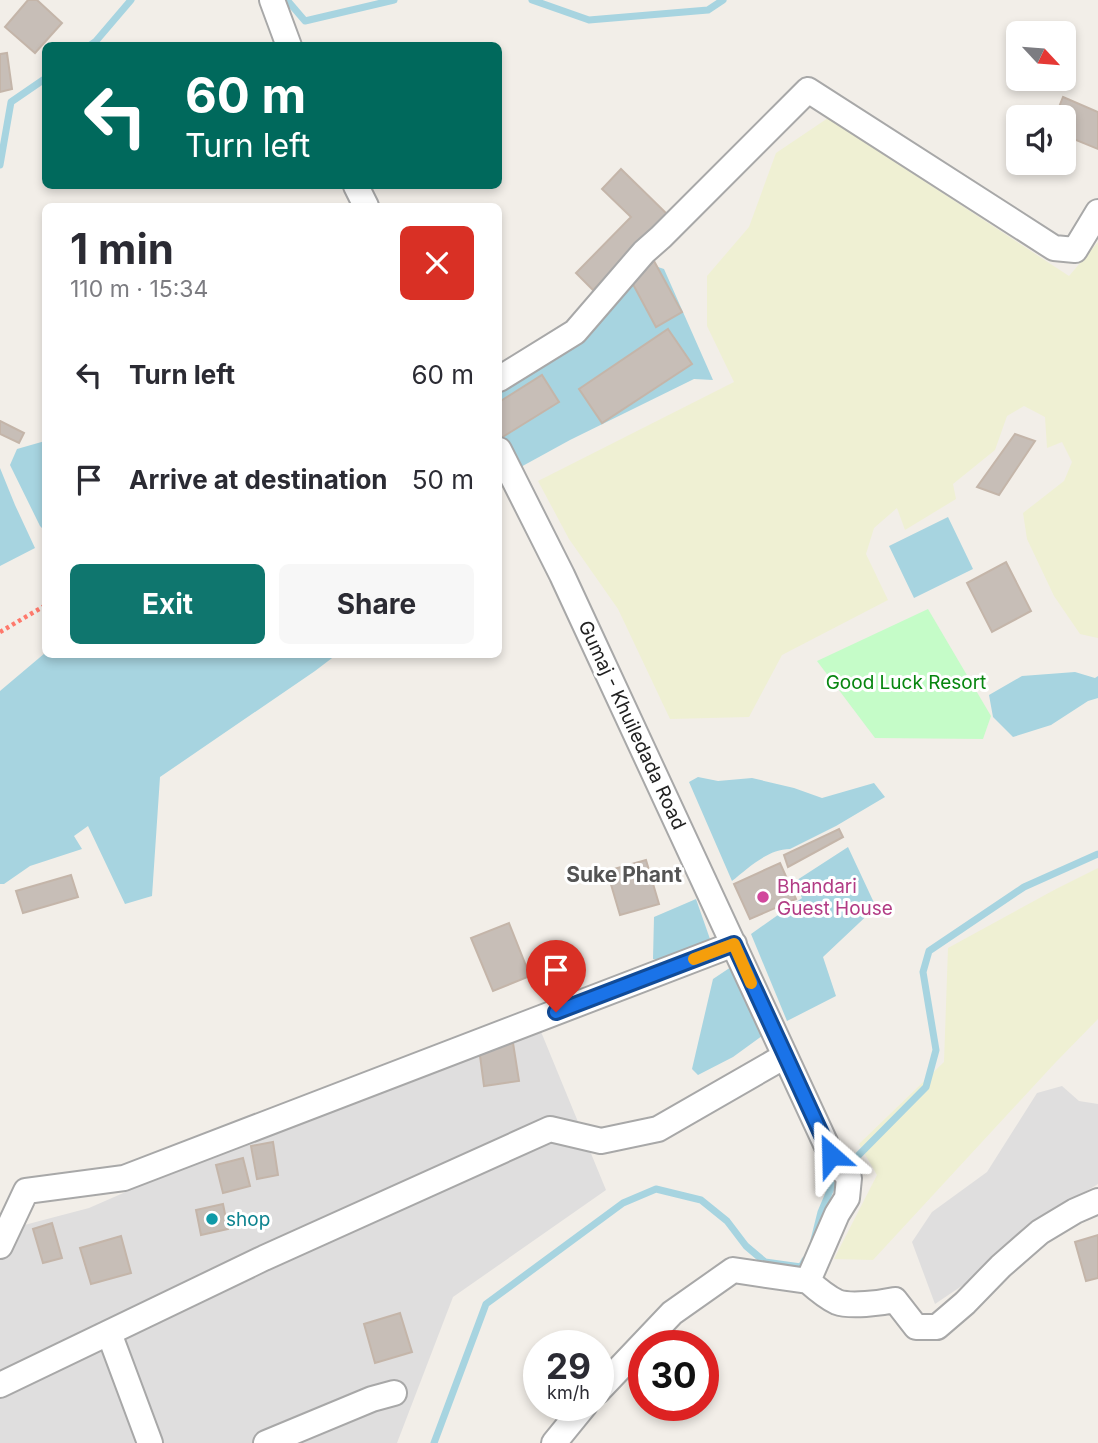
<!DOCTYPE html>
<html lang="en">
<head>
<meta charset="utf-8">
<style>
	:root { --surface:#fff; --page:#f7f7f7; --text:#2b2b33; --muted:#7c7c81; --accent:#0f766e }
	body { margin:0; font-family:Inter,sans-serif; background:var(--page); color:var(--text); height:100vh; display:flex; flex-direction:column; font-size:26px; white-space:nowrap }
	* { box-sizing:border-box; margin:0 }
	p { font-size:23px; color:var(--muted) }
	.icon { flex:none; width:38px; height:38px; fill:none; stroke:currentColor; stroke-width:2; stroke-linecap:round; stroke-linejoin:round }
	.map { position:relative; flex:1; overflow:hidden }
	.side { position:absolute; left:42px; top:203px; width:460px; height:455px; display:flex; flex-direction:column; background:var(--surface); border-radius:10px; box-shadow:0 4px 10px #0003 }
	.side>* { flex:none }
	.hud { position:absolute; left:42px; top:42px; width:460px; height:147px; border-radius:10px; box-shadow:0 4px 10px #0003; background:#00695c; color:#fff; overflow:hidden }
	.needle { width:46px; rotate:116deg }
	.tools { position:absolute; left:1006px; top:21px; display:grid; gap:14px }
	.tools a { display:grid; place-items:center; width:70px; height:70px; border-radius:10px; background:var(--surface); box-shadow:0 4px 10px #0003; font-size:35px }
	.speed { position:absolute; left:523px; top:1330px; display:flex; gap:14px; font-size:35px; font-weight:700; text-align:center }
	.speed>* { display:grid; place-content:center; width:91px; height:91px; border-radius:50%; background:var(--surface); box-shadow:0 4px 10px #0003; line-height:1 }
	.speed small { font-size:18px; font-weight:400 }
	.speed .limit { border:10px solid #d22; background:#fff; color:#111 }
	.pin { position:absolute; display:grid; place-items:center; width:60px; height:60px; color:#fff; margin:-72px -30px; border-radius:50% 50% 50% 0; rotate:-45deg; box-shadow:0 0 7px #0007 }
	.pin .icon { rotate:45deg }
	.me { position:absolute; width:77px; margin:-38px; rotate:335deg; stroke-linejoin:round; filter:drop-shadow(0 0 5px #0008) }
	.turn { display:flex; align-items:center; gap:24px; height:147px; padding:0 28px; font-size:32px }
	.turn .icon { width:91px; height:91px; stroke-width:2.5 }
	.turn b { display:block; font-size:49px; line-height:60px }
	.round { display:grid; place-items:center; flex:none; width:74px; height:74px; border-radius:10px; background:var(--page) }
	.summary { display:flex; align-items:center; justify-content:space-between; height:119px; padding:0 28px }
	h1 { font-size:42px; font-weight:700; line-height:52px }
	.primary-button { display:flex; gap:14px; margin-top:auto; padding:14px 28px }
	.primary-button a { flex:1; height:80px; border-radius:10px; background:var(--accent); color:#fff; font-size:28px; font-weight:700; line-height:80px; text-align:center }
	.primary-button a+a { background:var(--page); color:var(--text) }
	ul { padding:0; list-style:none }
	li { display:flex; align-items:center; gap:21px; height:105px; padding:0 28px }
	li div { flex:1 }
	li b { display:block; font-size:26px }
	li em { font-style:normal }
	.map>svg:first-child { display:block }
	.residential { fill:#dfdede }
	.farmland { fill:#eff0d3 }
	.park { fill:#c5fcc8 }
	.water { fill:#a7d4e0 }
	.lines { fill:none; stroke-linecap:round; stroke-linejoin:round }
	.stream { stroke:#a7d4e0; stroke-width:7 }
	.building { fill:#c7beb7; stroke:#c4b5a9; stroke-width:2 }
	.street-casing { stroke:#a8a8a8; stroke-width:28 }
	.path { stroke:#fe796c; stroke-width:4.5; stroke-dasharray:3.5 3.5; stroke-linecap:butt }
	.street { stroke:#fff; stroke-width:24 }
	.route-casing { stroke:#114b97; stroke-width:18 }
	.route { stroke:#1a73e8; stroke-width:12 }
	.slow { stroke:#f59e0b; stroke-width:12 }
	.hotel-dot { fill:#d1479c; stroke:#fff; stroke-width:2.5 }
	.culture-dot { fill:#0f9aa8; stroke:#fff; stroke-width:2.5 }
	.labels { text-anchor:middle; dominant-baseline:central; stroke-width:6; stroke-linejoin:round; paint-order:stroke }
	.park-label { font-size:19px; fill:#088610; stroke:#fff }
	.street-label { font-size:19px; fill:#212121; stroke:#fff }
	.hotel-label { font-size:19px; fill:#b23c85; stroke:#fff; text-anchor:start }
	.culture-label { font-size:19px; fill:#0d838f; stroke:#fff; text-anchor:start }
	.neighbourhood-label { font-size:21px; font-weight:bold; fill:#545454; stroke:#fff }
</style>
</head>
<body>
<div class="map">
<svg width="1098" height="1443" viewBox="0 0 1098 1443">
	<rect width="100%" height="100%" fill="#f2eee8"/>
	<path class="residential" d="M537 1022 606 1190 453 1297 397 1443H0V1218L13 1228 89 1208 224 1149Z
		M1062 1086 1079 1101 1098 1104V1184L1031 1225 984 1271 935 1304 912 1242 932 1212 987 1172 1037 1093Z"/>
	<path class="farmland" d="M828 118 1069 276 1098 242V638L1080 634 1054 596 1027 539 1023 513 1064 481 1072 462 1062 442 1047 448 1045 417 1024 406 1007 416 995 450 953 484 956 499 905 530 897 508 874 528 866 554 888 600 782 655 749 717 670 719 618 609 569 539 538 481 734 382 707 326V276L749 227 776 153Z
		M1098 868V1019L1055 1063 873 1260 834 1259 877 1175 859 1144 944 1062 948 948 1056 889Z"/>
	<path class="park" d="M928 609 991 716 983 739 875 738 817 661Z"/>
	<path class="water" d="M634 259 664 269 713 380 694 379 570 440 499 479V370L549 350Z
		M45 441H46L45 531 40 526 10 465 17 449Z
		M0 468 15 505 35 548 0 566Z
		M948 517 973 569 914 598 889 546Z
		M45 653 46 654 336 655 315 671 160 777 152 896 125 904 88 826 74 836 82 849 30 866 4 884H0V691Z
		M1075 672 1095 678 1098 676V698L1088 701 1051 725 1013 737 993 717 989 695 1022 676Z
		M698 777 718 781 752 778 794 788 822 798 874 783 885 797 836 826 790 849C768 849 748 868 732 881L689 782Z
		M848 847 876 907 823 957 836 996 787 1021 751 934 802 898 794 882Z
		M696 899 710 939 672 963 653 959 654 917Z
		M734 965 766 1033 733 1057 698 1075 692 1069 713 979Z"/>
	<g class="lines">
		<path class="stream" d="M287 0 305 21 394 0
			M532 0 589 20 708 10 723 0
			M89 46 96 41 131 0
			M0 165 11 102 46 78
			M814 1240 821 1212 835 1179 926 1087 936 1050 923 972 929 951 1024 887 1098 854
			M434 1443 486 1304 623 1203 656 1189 701 1200 727 1221 746 1246 765 1262 801 1267 805 1260"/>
	</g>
	<path class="building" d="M28 0H37L62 23 35 53 5 27Z
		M7 53 12 89 0 92V54Z
		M1063 97 1098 112V149L1064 135V117H1055Z
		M621 169 667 214 593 290 576 273 631 217 602 189Z
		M654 261 682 312 656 327 628 275Z
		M668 329 692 364 602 423 579 389Z
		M542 375 559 402 501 438 499 435V402Z
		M0 421 24 433 19 443 0 434Z
		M1015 434 1035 441 999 495 977 487Z
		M1006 562 1031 611 992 632 967 583Z
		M839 829 843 837 788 867 784 855Z
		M646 860 659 904 620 915 607 871Z
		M780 863 796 899 750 919 734 884Z
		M71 875 78 897 23 913 16 891Z
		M509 923 530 976 493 991 471 938Z
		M513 1043 519 1081 484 1086 479 1048Z
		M273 1142 278 1175 257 1179 251 1146Z
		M243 1158 250 1186 223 1193 216 1165Z
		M223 1204 228 1229 201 1235 196 1210Z
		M52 1223 62 1258 43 1263 33 1229Z
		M1098 1235V1278L1086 1281 1075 1242Z
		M121 1236 131 1273 91 1284 80 1248Z
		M400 1313 412 1352 375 1363 364 1324Z"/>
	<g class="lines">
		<defs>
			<path id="street" d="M272 0 289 46
				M356 186 366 206
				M499 379 575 332 644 252 661 237 808 90 1054 248 1075 250 1098 212
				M499 450 562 575 831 1155 849 1178 847 1198 837 1214 808 1281C817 1289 826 1297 837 1302 850 1307 881 1303 895 1300L916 1327H937L965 1303 1001 1266 1040 1232 1075 1211 1098 1201
				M0 1246 26 1191 124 1178 734 944
				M109 1333 150 1443
				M0 1385 264 1258 550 1129 601 1141 658 1129 785 1056
				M598 1391 672 1313 733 1270 808 1281
				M266 1443 372 1399 394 1393
				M554 1443 585 1405"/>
		</defs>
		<use href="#street" class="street-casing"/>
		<path class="path" d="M0 632 46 605"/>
		<use href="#street" class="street"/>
	</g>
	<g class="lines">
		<defs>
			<path id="route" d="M556 1012 734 944 831 1155"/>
		</defs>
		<use href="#route" class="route-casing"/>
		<use href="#route" class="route"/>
		<path class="slow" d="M694 959 734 944 751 983"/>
	</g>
	<circle class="hotel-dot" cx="763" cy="897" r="7"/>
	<circle class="culture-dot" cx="212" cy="1219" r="7"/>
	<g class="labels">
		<g class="park-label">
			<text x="906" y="682">Good Luck Resort</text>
		</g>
		<g class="street-label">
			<text transform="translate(632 725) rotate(65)">Gumaj - Khuiledada Road</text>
		</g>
		<g class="hotel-label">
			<text x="777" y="886">Bhandari<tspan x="777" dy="22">Guest House</tspan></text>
		</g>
		<g class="culture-label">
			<text x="226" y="1219">shop</text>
		</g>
		<g class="neighbourhood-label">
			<text x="624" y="874">Suke Phant</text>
		</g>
	</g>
</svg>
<div class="tools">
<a><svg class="needle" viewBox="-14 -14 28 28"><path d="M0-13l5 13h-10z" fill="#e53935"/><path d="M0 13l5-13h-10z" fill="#7c7c81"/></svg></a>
<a><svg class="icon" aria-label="sound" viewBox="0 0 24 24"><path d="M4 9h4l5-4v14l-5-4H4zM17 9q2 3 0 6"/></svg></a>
</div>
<div class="speed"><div>29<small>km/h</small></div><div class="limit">30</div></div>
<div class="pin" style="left:556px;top:1012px;background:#d93025"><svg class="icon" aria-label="arrive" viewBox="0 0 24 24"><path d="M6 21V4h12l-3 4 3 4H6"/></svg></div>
<svg class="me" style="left:831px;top:1155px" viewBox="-20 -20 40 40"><path d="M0-17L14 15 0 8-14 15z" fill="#1a73e8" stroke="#fff" stroke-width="4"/></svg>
<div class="hud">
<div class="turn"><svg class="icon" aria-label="left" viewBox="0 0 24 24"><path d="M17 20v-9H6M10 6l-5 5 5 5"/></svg><div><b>60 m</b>Turn left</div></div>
</div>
<section class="side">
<div class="summary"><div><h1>1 min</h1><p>110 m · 15:34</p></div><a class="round" style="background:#d93025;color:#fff"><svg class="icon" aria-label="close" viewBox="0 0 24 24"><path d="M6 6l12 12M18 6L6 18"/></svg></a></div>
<ul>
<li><svg class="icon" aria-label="left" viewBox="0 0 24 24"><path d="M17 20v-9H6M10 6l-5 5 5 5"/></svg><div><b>Turn left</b></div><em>60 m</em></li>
<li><svg class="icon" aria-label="arrive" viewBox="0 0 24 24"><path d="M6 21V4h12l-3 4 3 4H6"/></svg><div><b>Arrive at destination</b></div><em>50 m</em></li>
</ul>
<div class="primary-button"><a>Exit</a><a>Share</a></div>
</section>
</div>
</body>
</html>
